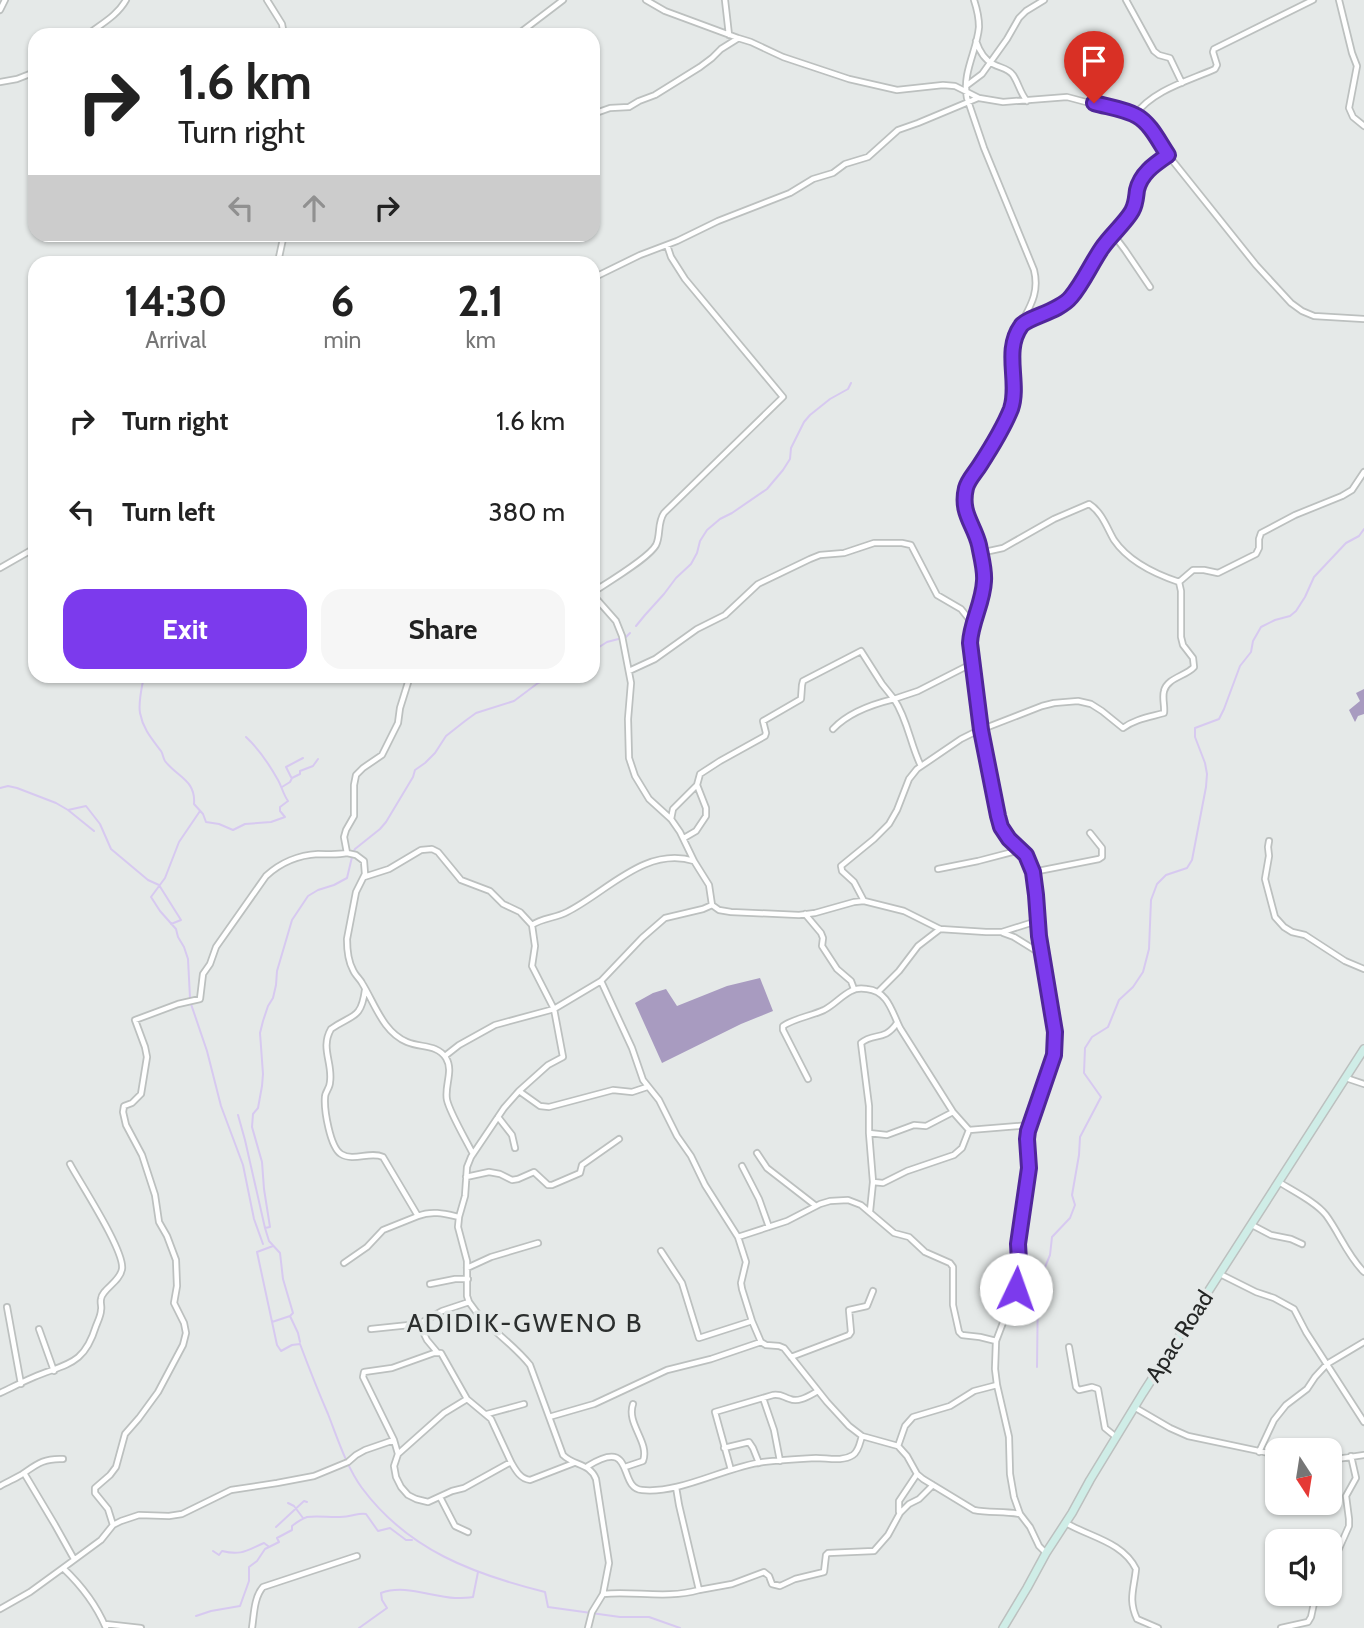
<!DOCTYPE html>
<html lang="en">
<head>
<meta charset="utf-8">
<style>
	:root { --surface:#fff; --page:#f6f6f6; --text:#222; --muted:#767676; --accent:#7c3aed }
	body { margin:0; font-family:Cabin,sans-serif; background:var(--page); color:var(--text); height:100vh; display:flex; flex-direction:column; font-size:26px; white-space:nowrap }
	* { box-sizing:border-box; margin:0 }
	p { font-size:23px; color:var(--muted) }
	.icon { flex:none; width:38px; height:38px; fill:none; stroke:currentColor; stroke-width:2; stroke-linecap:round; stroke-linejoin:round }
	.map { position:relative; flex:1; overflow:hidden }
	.panel { position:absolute; left:28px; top:256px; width:572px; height:427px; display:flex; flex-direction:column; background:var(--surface); border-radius:21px; box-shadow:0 2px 5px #0004 }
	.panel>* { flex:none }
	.top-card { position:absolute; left:28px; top:28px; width:572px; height:214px; border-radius:21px; box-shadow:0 2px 5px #0004; background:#fff; color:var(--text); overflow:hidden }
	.needle { width:46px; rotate:168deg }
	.controls { position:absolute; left:1265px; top:1438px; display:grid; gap:14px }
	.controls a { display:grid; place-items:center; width:77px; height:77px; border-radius:14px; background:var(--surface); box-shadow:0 2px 5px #0004; font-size:35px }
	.pin { position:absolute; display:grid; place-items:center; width:60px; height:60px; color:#fff; margin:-72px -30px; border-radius:50% 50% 50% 0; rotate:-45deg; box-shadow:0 0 7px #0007 }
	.pin .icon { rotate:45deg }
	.me { position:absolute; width:77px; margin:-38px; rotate:3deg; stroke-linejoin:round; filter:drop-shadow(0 0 5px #0008) }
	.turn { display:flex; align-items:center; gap:24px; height:147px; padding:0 35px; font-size:32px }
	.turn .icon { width:91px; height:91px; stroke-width:2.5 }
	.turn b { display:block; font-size:49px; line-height:60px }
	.lanes { display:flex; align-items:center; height:66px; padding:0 35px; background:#0003; justify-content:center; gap:35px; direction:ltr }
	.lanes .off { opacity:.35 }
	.eta { display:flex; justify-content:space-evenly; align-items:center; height:119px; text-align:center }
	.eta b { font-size:42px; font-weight:800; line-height:49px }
	.button { display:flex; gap:14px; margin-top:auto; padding:14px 35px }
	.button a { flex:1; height:80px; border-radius:21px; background:var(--accent); color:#fff; font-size:28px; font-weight:800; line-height:80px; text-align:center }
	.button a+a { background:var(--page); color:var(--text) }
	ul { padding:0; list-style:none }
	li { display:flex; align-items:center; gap:21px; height:91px; padding:0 35px }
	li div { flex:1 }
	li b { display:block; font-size:26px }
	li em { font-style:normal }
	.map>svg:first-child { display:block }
	.forest { fill:#a89bc0 }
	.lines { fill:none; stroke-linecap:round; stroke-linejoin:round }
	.stream { stroke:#d7c9f0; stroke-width:2 }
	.minor-casing { stroke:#bcc0bf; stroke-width:8 }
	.secondary-casing { stroke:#bcc0bf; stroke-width:10 }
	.minor { stroke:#fff; stroke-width:4.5 }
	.secondary { stroke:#cfede7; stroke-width:7 }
	.route-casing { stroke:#51269a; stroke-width:18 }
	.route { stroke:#7c3aed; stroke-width:12 }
	.labels { text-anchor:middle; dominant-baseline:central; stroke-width:7; stroke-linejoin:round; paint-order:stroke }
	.street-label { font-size:23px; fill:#252726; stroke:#e5e9e8 }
	.quarter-label { font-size:26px; letter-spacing:2px; fill:#2c2f2e; stroke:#e5e9e8 }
</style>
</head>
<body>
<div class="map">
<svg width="1364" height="1628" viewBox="0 0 1364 1628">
	<rect width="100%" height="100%" fill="#e5e9e8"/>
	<path class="forest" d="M1364 689V714L1358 716 1355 722 1349 710 1360 701 1356 693Z
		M760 978 773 1011 741 1024 662 1063 635 1003 653 993 666 989 677 1006 727 986Z"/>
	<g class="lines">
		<path class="stream" d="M636 626 645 615 664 594 676 578 691 564 697 553 700 541 707 530 720 519 732 513 767 489 783 470 790 459 791 448 804 422 810 415 830 399 848 389 851 383
			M593 651 607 642 626 637 630 633
			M144 676C142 687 138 702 140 713 143 729 152 739 161 751 163 754 163 758 165 761 177 777 196 780 194 804L203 814 206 822 219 824 233 830 245 824 271 822 285 817 280 811V807L288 801C283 794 282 787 278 780 269 764 259 749 246 737
			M291 777 286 767 303 758
			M282 787 290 782 292 778 300 774V771L313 766 318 759
			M0 788 8 786 17 788 56 803 68 810 94 831
			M68 810 86 806 100 824 111 849 148 880 159 885 181 920 171 924
			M354 851 355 849 380 829 386 822 413 777 415 770 425 763 435 753 446 736 465 721 476 713 514 701 538 683 553 676
			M190 998 188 959 184 947 178 937 176 929 160 911 151 897 165 878 179 842 200 811
			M191 1004 207 1051 221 1106 243 1165 254 1219 263 1244
			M238 1115 245 1140 265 1228 269 1241 280 1253 283 1279 293 1313 290 1316
			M265 1228 270 1227 264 1189 262 1162 252 1127 253 1114 258 1108 262 1086 263 1074 260 1033 263 1021 268 1006 273 998 276 985 277 971 292 920 308 896 318 890 334 885 347 878 352 857
			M273 1246 257 1252 277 1345 281 1351 292 1345 300 1344C309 1368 318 1391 328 1414 337 1437 347 1468 362 1488 408 1550 473 1574 545 1592L548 1607 620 1617H649L680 1628
			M272 1322 290 1316 298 1333 300 1342
			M1037 1367 1038 1284 1050 1255 1052 1237 1070 1218 1075 1205 1072 1195 1079 1155 1080 1137 1101 1097 1084 1073 1085 1048 1092 1037 1108 1027 1119 1000 1133 987 1143 972 1149 949 1151 900 1157 884 1166 875 1187 868 1192 860 1206 787 1207 774 1205 763 1195 737V728L1219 719 1224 709 1240 666 1251 652 1253 641 1261 627 1275 620 1290 616 1296 611 1305 597 1314 577 1346 543 1359 536 1364 529
			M288 1503 294 1506 303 1518
			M276 1527 304 1501 307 1502
			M213 1551 219 1555 222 1551C242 1556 247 1550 264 1543L268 1546
			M196 1616 211 1611 240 1606 249 1581V1567L257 1561 265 1549 279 1542 277 1538 292 1530V1526C297 1522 301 1519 307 1517 321 1515 335 1519 349 1516 356 1515 359 1513 366 1514L378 1531 390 1528 406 1540H412
			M359 1628 387 1608 382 1600 381 1593C405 1584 431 1597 455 1598 461 1598 467 1598 473 1597L478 1572"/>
		<defs>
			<path id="minor" d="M267 0 282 24 284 35
				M646 0 665 11 738 38 751 42 783 57 849 79 897 90 943 85 955 86 979 98 1003 102 1067 97 1135 115 1149 126 1168 155 1256 265 1291 303 1302 311 1314 316 1364 319
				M725 0 729 35
				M974 0C977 9 979 18 979 27 977 51 962 72 967 98L984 148 1034 270C1042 302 1019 317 1013 345 1009 366 1018 389 1011 409 1004 427 993 445 982 461 976 471 967 481 965 494 964 513 971 523 977 539 981 550 983 565 984 576 986 599 971 621 970 644L981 730 997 816 1001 827 1009 839 1026 855 1033 872 1036 895 1039 936 1055 1032 1054 1055 1028 1131 1027 1139 1029 1168 1018 1251 1020 1278 996 1341 995 1369 997 1385 1009 1437 1010 1474 1014 1497 1020 1514 1030 1527 1039 1546 1046 1553
				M1126 0 1154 51 1159 55 1170 58 1182 83
				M1339 0 1352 53 1357 66 1349 108 1353 117 1364 126
				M0 10 5 0
				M87 35C101 24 117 16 126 0
				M517 35 563 0
				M976 41C979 50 985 60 993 64 1000 68 1008 68 1013 75 1019 84 1020 93 1027 101
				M0 82 17 79 35 72
				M966 86 982 74 1007 39 1019 18 1026 11 1044 0
				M593 114 610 108 629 107 639 101 655 95 700 67 712 58 721 49 737 39
				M1135 115C1153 90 1188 81 1215 69L1217 65 1213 52 1214 49 1313 0
				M1113 234 1125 250 1150 287
				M278 262 284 234
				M593 278 640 255 677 241 718 221 790 193 813 179 833 173 845 164 868 157 898 130 918 123 978 98
				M1023 322 1044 315 1068 301 1103 246 1132 211 1137 191 1143 177 1154 165 1168 155
				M980 553 1003 548 1054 519 1089 504C1102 512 1107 528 1114 540 1129 562 1155 574 1179 582
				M0 568 35 548
				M1179 582 1193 570H1204L1218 573 1256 554 1259 548V539L1261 533 1295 515 1342 496 1352 490 1364 472
				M593 592C607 583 649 558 656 545 661 535 657 523 664 513L783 397 685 279 671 257 667 245
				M593 595 616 621 622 636 631 683 628 719 629 758 635 776 649 799 671 819 680 832 694 861 709 885 712 905
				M629 671 655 659 697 629 725 615 758 584 810 559 820 555 844 553 874 543H902L911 545 937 595 961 609 973 624
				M410 676 400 708 398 723 382 755 363 768 356 775 354 785V816L346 830 344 837 347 853 356 855 364 861 365 874 356 892 347 939C347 948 348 961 353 970 355 975 360 979 362 983 375 1004 383 1032 407 1042 421 1048 437 1044 446 1058 454 1071 444 1086 447 1100 450 1113 466 1140 473 1154
				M833 729C848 713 873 704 894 699 908 720 910 744 921 766
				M671 819 673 809 697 785 700 774 720 761 765 736 766 733 763 721 801 699 802 685 803 681 861 651 882 684 894 699 918 691 973 663
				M684 838 696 831 706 816V808L697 785
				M1269 841 1268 847 1269 856 1265 879 1275 917 1284 927 1292 932 1305 935 1345 961 1364 969
				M938 869 978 861 1020 850
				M1033 872 1099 859 1102 857V848L1090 833
				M364 877 389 869 421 850 432 849 438 852 461 880 490 891 503 904 520 912 532 925
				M864 901 854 882 842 871 841 866 874 839 889 824 897 810 909 779 917 769 961 739 975 732 1042 706 1054 703 1078 701 1091 704 1102 711 1123 728C1135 719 1150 717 1164 713 1165 706 1162 698 1164 691 1167 678 1186 676 1194 667L1193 658 1183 645 1181 637V591L1179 582
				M805 914 821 933 823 938 822 946 837 969 851 981 854 989
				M1003 933 1014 937 1043 955
				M601 981 632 1048 643 1080 659 1100 677 1136 691 1156 705 1185 738 1237 746 1262 741 1283 742 1289 752 1321 761 1342 766 1345 779 1346 784 1348 827 1402 849 1426 862 1436 898 1446 907 1456 917 1474 923 1479 974 1510C989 1513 1004 1511 1020 1514
				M365 990C361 1020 352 1014 331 1029 320 1048 333 1063 330 1082 330 1088 325 1092 325 1097 324 1110 330 1147 341 1154 354 1162 370 1151 383 1157L418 1216C432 1210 446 1214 459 1217
				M878 992 899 971 918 946 940 929
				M445 1056 459 1045 495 1025 554 1009 532 966 535 946 532 925C542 918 556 918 567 912 607 892 645 846 694 861
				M1346 1078 1364 1084
				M808 1079 783 1030V1026C795 1018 811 1016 824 1010 834 1005 841 996 851 991 856 988 861 988 867 989 888 991 892 1012 900 1028L953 1112 969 1130 1030 1125
				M519 1091 540 1106 549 1107 613 1090 632 1092 647 1087
				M498 1117 512 1135 515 1148
				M869 1133 887 1135 914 1125 926 1126 953 1112
				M757 1153 767 1168 816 1206
				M742 1166 759 1199 769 1227
				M466 1177 489 1172 500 1174 512 1180 518 1179 534 1172 548 1185H552L580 1173 582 1165 619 1139
				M873 1182 869 1133V1106L861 1043C874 1032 884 1042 897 1023
				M1279 1182C1293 1191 1316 1202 1326 1215 1340 1234 1347 1255 1364 1272
				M870 1211 873 1182 883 1183 907 1171 954 1155 962 1148 969 1130
				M1252 1225 1271 1235 1291 1239 1302 1244
				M738 1237 787 1221 820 1204 830 1201 848 1200 861 1205 894 1233 909 1237 925 1252 950 1263 953 1267V1305L959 1332 962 1335 980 1337 996 1341
				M661 1251 682 1283 699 1338 752 1321
				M344 1263 367 1247 383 1230 418 1216
				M467 1268 491 1257 538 1243
				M1220 1274 1256 1292 1274 1298 1294 1309 1306 1332 1364 1422
				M430 1284 455 1279H468
				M7 1307 21 1384
				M419 1324 427 1340 437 1352
				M39 1329 54 1371
				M371 1329 419 1324 442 1311 469 1302
				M1069 1347 1076 1387 1079 1390 1092 1387 1098 1389 1105 1428 1116 1437
				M791 1357 849 1335 851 1332 849 1310 867 1306 873 1291
				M0 1393C11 1388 22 1382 34 1377 68 1363 84 1365 96 1326 98 1321 101 1315 101 1310 102 1307 100 1303 101 1299 102 1289 120 1282 122 1269 125 1251 80 1183 70 1164
				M763 1398 774 1430 780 1461
				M1134 1407 1170 1428 1188 1436 1278 1455
				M487 1414 524 1404
				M549 1417 594 1404 667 1370 711 1359 761 1342
				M898 1446 905 1426 913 1417 950 1406 974 1391 997 1385
				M724 1448 749 1442 753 1448 759 1463
				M1259 1452 1274 1420 1286 1405 1307 1389 1315 1377 1327 1364 1364 1342
				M398 1454 394 1440 363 1377 364 1372 392 1368 434 1353H441L467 1399
				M1330 1460 1364 1455
				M511 1462 491 1419 467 1399 444 1413 398 1454 394 1466 396 1477 401 1487 408 1495 416 1499 428 1502 452 1491 464 1488 511 1462C515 1469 520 1479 530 1480L574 1463
				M588 1466C636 1436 617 1488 642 1490 680 1494 725 1467 763 1462 780 1460 798 1459 816 1458 828 1458 842 1462 853 1455 859 1451 860 1442 862 1436
				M625 1467 643 1461C650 1442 626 1424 633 1404
				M731 1470 715 1412 773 1395C782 1394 783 1397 790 1399 799 1403 810 1395 818 1391
				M24 1473 55 1525 74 1559
				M0 1486C7 1482 14 1479 21 1475 36 1465 43 1458 63 1459
				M440 1497 455 1526 468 1532
				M899 1512V1501L917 1474
				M1066 1523C1090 1537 1123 1542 1136 1569 1134 1589 1128 1600 1137 1619L1158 1628
				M113 1525 108 1509 95 1493V1488L110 1475 116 1467 125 1434 139 1418 158 1392 183 1345 186 1333 184 1323 174 1303 177 1286 176 1260 167 1236 159 1222 155 1195 142 1155 126 1125 123 1112 124 1106 132 1103 141 1094 147 1057 145 1047 135 1020 178 1004 200 999 203 974 210 964 216 947 266 876C280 863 299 855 318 854 329 854 337 855 347 853
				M63 1568C82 1586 96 1604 106 1628
				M1330 1569 1349 1526V1519L1346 1496 1356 1478 1351 1456
				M699 1590 732 1584 764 1572 769 1576 772 1584 780 1586 795 1579 824 1572 826 1555 828 1553 874 1551 888 1535 900 1513 909 1504 919 1499 933 1485
				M603 1594C635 1591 667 1599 699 1590L679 1505 676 1487
				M0 1609 30 1592 63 1568 101 1540 113 1525 121 1521 139 1515 169 1516 182 1514 231 1490 277 1483 314 1476 348 1462 356 1455 365 1450 394 1440
				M105 1624 141 1628
				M252 1628C254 1615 254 1597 263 1587L357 1556
				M588 1628 592 1612 603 1594 609 1563 596 1479C590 1463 574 1466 563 1455L530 1365C511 1341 486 1328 469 1302L467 1296V1261L458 1227 459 1217 465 1196 467 1167 471 1157 504 1108 519 1091 548 1065 563 1057 554 1009 601 981 642 938 665 918 703 909 712 905 719 910 731 912 799 915 815 913 854 902 864 901 904 911 940 929 986 932H1002L1037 921
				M1281 1628 1308 1622 1311 1617 1316 1594"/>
			<path id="secondary" d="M1003 1628 1027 1588 1046 1553 1072 1513 1090 1480 1143 1393 1364 1049"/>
		</defs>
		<use href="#minor" class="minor-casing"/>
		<use href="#secondary" class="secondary-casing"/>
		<use href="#minor" class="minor"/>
		<use href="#secondary" class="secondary"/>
	</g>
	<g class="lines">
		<defs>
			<path id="route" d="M1016 1289 1020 1278 1018 1244 1029 1168 1027 1139 1028 1131 1054 1055 1055 1032 1039 936 1036 895 1033 872 1026 855 1009 839 1001 827 998 816 981 730 970 643C971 622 983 603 984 581 985 570 981 556 979 545 974 524 960 513 966 488 968 480 975 473 980 465 991 448 1003 429 1011 409 1020 383 1003 351 1021 326 1027 317 1059 312 1071 297 1083 283 1091 264 1102 248 1110 236 1126 222 1132 211 1136 204 1136 197 1137 190 1141 173 1155 164 1168 155 1159 142 1151 124 1137 116 1125 109 1108 107 1094 103"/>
		</defs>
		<use href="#route" class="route-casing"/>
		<use href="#route" class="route"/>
	</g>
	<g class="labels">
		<g class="street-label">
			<text transform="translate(1179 1336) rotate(-57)">Apac Road</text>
		</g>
		<g class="quarter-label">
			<text x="525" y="1323">ADIDIK-GWENO B</text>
		</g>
	</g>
</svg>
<div class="controls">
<a><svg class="needle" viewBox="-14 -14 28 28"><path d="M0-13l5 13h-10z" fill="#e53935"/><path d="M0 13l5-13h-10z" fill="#767676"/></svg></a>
<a><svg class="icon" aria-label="sound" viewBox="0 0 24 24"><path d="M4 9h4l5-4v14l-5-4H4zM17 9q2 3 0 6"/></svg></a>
</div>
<div class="pin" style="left:1094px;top:103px;background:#d93025"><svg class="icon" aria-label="arrive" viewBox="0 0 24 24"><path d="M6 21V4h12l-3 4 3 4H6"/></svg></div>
<svg class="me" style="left:1016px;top:1289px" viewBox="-20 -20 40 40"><circle r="19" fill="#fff"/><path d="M0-13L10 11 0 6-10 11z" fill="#7c3aed"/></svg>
<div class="top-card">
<div class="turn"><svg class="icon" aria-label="right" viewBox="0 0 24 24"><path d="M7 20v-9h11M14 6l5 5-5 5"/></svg><div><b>1.6 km</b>Turn right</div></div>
<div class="lanes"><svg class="icon off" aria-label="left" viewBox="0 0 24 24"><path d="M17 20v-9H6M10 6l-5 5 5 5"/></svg><svg class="icon off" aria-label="ahead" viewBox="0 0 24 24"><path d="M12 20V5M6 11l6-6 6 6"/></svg><svg class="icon" aria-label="right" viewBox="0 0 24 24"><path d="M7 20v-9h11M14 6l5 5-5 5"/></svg></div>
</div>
<section class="panel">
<div class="eta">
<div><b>14:30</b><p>Arrival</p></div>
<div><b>6</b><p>min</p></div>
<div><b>2.1</b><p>km</p></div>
</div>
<ul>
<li><svg class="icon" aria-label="right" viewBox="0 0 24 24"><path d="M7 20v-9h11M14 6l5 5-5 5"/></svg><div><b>Turn right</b></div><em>1.6 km</em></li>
<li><svg class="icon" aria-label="left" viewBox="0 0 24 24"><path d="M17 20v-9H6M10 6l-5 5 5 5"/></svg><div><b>Turn left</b></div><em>380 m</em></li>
</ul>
<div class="button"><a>Exit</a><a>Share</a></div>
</section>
</div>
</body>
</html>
